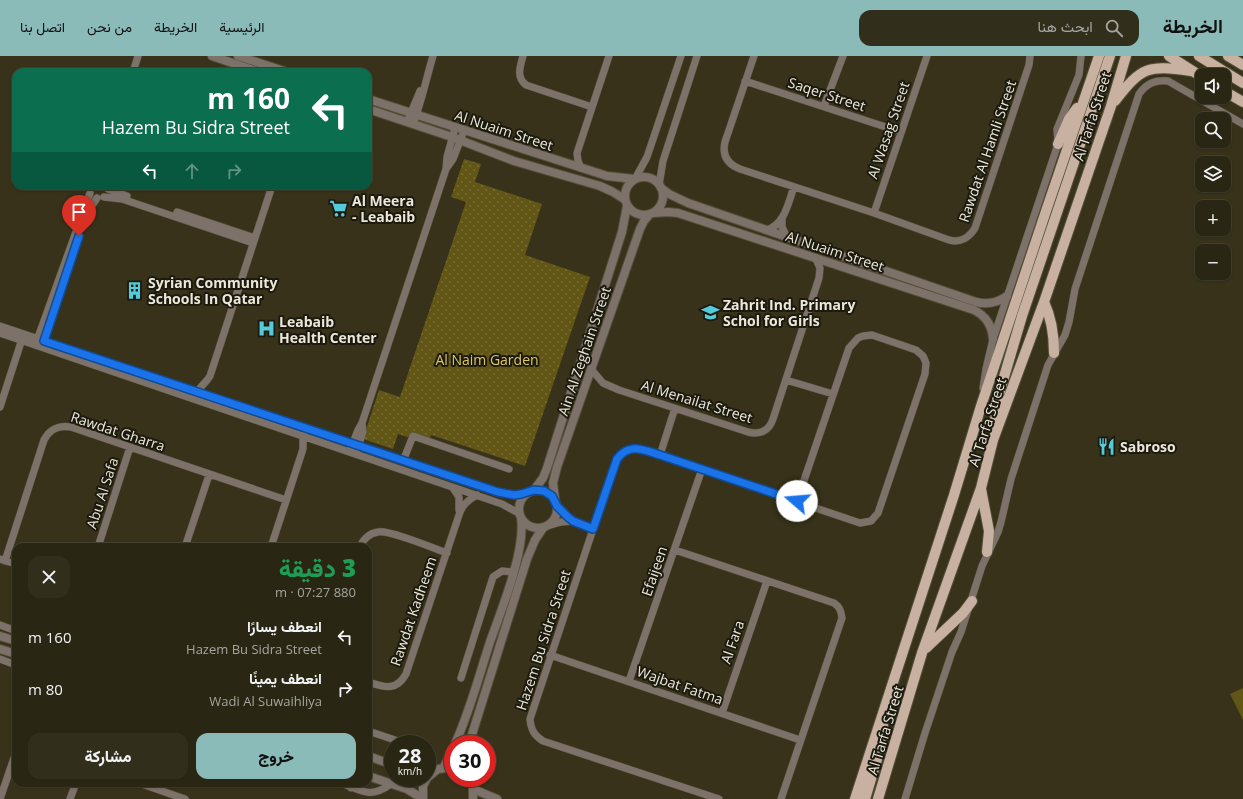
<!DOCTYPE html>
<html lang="ar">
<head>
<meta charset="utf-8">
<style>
	:root { --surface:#292613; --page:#312e1c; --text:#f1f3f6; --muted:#a5a5a0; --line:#454333; --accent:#8bbbb9 }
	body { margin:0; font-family:"Open Sans",Vazirmatn,sans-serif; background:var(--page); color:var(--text); direction:rtl; height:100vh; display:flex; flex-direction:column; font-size:15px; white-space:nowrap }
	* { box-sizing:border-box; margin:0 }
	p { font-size:13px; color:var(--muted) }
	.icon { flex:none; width:22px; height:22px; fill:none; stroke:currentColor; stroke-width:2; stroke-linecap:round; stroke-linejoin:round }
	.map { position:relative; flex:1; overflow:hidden; direction:ltr }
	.details { position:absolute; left:12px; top:487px; width:360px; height:244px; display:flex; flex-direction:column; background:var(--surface); border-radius:12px; box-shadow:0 1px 3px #0004,0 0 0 1px var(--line); direction:rtl }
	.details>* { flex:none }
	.top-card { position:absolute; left:12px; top:12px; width:360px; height:122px; border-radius:12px; box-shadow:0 1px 3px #0004,0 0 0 1px var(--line); direction:rtl; background:#0b6e4f; color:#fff; overflow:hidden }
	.fabs { position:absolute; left:1195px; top:12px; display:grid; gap:8px }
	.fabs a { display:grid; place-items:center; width:36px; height:36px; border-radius:8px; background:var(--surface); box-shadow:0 1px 3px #0004,0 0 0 1px var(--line); font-size:20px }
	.speed { position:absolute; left:384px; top:679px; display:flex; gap:8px; font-size:20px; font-weight:700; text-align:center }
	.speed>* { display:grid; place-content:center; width:52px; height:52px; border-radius:50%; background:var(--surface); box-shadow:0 1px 3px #0004,0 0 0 1px var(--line); line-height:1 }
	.speed small { font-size:10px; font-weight:400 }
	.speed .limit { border:6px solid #d22; background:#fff; color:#111 }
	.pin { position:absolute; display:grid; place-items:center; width:34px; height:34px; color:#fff; margin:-41px -17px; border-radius:50% 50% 50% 0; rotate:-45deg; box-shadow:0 0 4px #0007 }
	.pin .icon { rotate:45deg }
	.me { position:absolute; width:44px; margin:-22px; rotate:288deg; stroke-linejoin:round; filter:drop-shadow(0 0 3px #0008) }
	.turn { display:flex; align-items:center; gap:14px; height:84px; padding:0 16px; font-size:18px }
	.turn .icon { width:52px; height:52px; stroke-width:2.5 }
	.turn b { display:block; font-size:28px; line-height:34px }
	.lanes { display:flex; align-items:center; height:38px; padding:0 16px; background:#0003; justify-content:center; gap:20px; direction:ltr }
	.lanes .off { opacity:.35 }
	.round { display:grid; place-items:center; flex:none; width:42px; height:42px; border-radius:12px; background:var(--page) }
	.headline { display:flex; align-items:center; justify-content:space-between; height:68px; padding:0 16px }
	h1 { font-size:24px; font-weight:800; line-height:30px; color:#1e9e55 }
	.button { display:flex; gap:8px; margin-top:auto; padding:8px 16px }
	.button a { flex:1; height:46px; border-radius:12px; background:var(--accent); color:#111; font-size:16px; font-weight:800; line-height:46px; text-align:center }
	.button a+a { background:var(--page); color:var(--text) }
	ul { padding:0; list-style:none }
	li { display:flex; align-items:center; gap:12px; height:52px; padding:0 16px }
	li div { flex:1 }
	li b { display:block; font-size:15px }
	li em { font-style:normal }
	header { display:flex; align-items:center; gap:24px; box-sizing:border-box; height:56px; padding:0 20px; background:var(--accent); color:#111 }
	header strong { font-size:19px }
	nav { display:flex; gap:22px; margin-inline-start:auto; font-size:14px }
	.search { width:280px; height:36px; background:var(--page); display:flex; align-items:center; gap:10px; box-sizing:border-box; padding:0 14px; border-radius:12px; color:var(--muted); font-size:15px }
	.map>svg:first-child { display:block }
	.park { fill:url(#park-dots) }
	.pitch { fill:#625616 }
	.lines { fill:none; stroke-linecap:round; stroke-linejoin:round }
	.minor-casing { stroke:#544f38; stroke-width:8 }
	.tertiary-casing { stroke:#544f38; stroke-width:10 }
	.primary-casing { stroke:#544f38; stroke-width:12 }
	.minor { stroke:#7d726a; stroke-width:7 }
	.tertiary { stroke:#7d726a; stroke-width:8 }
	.primary { stroke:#c8b1a1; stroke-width:10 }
	.route-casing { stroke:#114b97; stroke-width:10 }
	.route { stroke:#1a73e8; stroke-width:7 }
	.labels { text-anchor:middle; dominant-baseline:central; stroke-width:4; stroke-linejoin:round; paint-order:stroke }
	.street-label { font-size:14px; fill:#ebe8d9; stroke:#1c1a0f }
	.poi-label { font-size:14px; font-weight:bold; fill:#ebe8d9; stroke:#1c1a0f; text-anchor:start }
	.park-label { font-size:14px; fill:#dcc762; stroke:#1c1a0f }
</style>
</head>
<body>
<header>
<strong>الخريطة</strong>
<div class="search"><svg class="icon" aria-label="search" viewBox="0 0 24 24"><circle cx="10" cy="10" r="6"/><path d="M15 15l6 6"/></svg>ابحث هنا</div>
<nav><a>الرئيسية</a><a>الخريطة</a><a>من نحن</a><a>اتصل بنا</a></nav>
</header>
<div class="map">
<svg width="1243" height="743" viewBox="0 0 1243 743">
	<defs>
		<pattern id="park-dots" width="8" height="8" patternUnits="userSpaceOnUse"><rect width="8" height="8" fill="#625616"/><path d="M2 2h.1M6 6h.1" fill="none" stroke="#796e37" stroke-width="1.8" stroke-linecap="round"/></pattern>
	</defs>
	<rect width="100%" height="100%" fill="#373219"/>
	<path class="park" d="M464 103 481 108 475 126 542 148 525 199 590 221 525 410 431 379 428 388 398 378 393 393 363 383 379 334 400 341 466 146 451 141Z"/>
	<path class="pitch" d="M1243 632V664L1230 638Z"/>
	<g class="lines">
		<defs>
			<path id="minor" d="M523 0C520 11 516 21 526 29L592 51
				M754 0 725 86C722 99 727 108 740 113L874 157 949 184C960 187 969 182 975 172L1029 9 1030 0
				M133 16 138 0
				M745 25 901 76
				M824 50 843 0
				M407 66 420 35
				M413 68C422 45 426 23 433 0
				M581 112 578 105 577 97 609 0
				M446 113 447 101 455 72
				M635 123 647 101 681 0
				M659 129 663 105 697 0
				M108 133 127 140
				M104 141 122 143 253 187
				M177 156 255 182
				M874 157 927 0
				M85 162 89 154 97 142
				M782 163V171L787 181
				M767 174C785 168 788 147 794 131
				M0 270 498 437 513 439 529 437
				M0 277 502 448 520 458
				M36 287 90 137
				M42 289 77 185
				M591 313 603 327 619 334 748 376C760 379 769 375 773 363L819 222 820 212 816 203
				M786 324 833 338
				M983 332 986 313 993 283 1058 88 1057 73 1079 19 1081 0
				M196 339C198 332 206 327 210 320L272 130
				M0 351 23 280
				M351 392 358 374 362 367 446 113 453 103 464 75
				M357 394 363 376 362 367
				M660 399 675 352
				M403 405 413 380 509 413
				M453 432 459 441V454
				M557 450C567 463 579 467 593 473
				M550 469 561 466 573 465
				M98 491 130 391
				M185 491 209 419
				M271 491 303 393V383L305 377
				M360 491C363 483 370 477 378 476 390 474 433 492 447 497
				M675 494 834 547C840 551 841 555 842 562L781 743
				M0 503 16 508
				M5 505 44 384C50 373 58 369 71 371L286 444
				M0 569 16 575
				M550 599 800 684
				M0 603 16 609
				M461 622 493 521 502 515 513 516
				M629 625 702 413
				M368 626C384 631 396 636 406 618L459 459C462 449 468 444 477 439
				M722 657 767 525
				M368 675 407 688
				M139 727 185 743
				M341 727C363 735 370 743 391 728
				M0 743 16 696
				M70 743 76 727
				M719 743 543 685C534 679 531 674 530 663L615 407C621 394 631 391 644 394L860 467 871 465 878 457 925 318 926 307 923 300 916 294 872 279 863 280 858 282 849 292 797 445
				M905 743 925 677 952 596 961 576 982 510 998 476 1001 466 1011 423 1048 309 1065 279 1069 266 1075 233 1139 38C1147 27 1155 24 1168 25L1243 68"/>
			<path id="tertiary" d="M212 0 259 16
				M238 0 287 16
				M368 43 607 120 634 123
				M368 53 452 81 514 105 600 130 613 136 624 143
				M625 140a19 19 0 1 1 38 0a19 19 0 1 1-38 0Z
				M661 132 669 138 688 147 976 246C988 249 997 247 1007 240
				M653 157 668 156 678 157 974 254C986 260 992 269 993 283
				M519 453a19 19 0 1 1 38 0a19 19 0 1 1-38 0Z
				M534 434 543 422 547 412 622 176 627 150
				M555 443 553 427 557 411 640 173 644 165 650 158
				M0 580 16 585
				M0 593 16 598
				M455 688C470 655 479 620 490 586 501 555 526 494 521 462
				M469 688 527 503 535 484 543 472
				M368 700 393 709
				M444 711 453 692
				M368 720 407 733 423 743
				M427 722 438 713 453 711
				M469 722 473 730V743
				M348 727 351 731
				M473 733 497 743
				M423 743V730L427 722"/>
			<path id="primary" d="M1169 0 1202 21
				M1199 0 1243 27
				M1228 0 1243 9
				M1224 35 1243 46
				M1115 45C1142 10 1148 9 1191 15
				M1058 88 1069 63 1077 52
				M1044 246C1052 263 1054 279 1054 297
				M994 370 999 338 1022 260 1110 0
				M981 433 989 475 987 496
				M926 592 963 557 972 545
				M855 743 954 439 981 350 1046 155 1099 0
				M865 743 877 703 883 670
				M878 743 922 597 981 432 993 384 1044 246 1111 50 1126 0"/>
		</defs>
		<use href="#minor" class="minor-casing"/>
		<use href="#tertiary" class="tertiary-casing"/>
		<use href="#primary" class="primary-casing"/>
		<use href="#minor" class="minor"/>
		<use href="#tertiary" class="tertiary"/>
		<use href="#primary" class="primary"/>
	</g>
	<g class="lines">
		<defs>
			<path id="route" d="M79 180 44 285 498 436 514 439 521 438 534 434 544 435 552 440 557 450 569 462 573 465 593 473 617 403C629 386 644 394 660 399L797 445"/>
		</defs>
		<use href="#route" class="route-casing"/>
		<use href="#route" class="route"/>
	</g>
	<defs>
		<symbol id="supermarket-bare" viewBox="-9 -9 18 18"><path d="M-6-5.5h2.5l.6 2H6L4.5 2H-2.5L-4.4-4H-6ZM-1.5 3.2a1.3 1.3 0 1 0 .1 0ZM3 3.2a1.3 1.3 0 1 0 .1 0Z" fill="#53cbdb" stroke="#1c1a0f" stroke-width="2.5" paint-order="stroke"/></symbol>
		<symbol id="building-bare" viewBox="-9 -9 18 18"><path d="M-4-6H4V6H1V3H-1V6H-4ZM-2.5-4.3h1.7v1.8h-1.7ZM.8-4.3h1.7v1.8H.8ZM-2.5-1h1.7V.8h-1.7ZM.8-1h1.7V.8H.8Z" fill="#53cbdb" stroke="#1c1a0f" stroke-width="2.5" paint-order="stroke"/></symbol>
		<symbol id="school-bare" viewBox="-9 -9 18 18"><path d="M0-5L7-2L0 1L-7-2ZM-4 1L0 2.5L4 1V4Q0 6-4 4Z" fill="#53cbdb" stroke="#1c1a0f" stroke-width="2.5" paint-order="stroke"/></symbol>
		<symbol id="hospital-bare" viewBox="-9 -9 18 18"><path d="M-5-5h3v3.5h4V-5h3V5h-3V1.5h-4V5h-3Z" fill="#53cbdb" stroke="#1c1a0f" stroke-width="2.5" paint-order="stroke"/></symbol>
		<symbol id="restaurant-bare" viewBox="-9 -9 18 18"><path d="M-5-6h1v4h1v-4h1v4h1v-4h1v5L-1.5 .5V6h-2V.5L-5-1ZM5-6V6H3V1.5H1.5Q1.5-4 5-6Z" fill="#53cbdb" stroke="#1c1a0f" stroke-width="2.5" paint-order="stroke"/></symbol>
	</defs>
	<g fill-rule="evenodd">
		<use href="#supermarket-bare" x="326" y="140" width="25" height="25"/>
		<use href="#building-bare" x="122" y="222" width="25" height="25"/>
		<use href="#school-bare" x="698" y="244" width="25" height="25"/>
		<use href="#hospital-bare" x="254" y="260" width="25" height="25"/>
		<use href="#restaurant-bare" x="1094" y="378" width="25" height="25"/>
	</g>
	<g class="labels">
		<g class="street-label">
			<text transform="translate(827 38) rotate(18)">Saqer Street</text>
			<text transform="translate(1092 60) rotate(-72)">Al Tarfa Street</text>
			<text transform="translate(504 74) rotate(18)">Al Nuaim Street</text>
			<text transform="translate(888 74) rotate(-71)">Al Wasag Street</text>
			<text transform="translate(987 95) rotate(-71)">Rawdat Al Hamli Street</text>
			<text transform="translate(835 195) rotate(18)">Al Nuaim Street</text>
			<text transform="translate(584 295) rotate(-71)">Ain Al Zeghain Street</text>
			<text transform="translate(697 345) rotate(17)">Al Menailat Street</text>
			<text transform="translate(987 366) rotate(-72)">Al Tarfa Street</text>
			<text transform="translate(118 375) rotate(18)">Rawdat Gharra</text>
			<text transform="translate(102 437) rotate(-72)">Abu Al Safa</text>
			<text transform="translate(654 515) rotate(-71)">Efaijeen</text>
			<text transform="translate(413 555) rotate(-71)">Rawdat Kadheem</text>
			<text transform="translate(543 584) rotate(-72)">Hazem Bu Sidra Street</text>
			<text transform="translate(732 586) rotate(-71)">Al Fara</text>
			<text transform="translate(680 629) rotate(19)">Wajbat Fatma</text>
			<text transform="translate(885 674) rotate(-73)">Al Tarfa Street</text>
		</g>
		<g class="poi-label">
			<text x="352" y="144">Al Meera<tspan x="352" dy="16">- Leabaib</tspan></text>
			<text x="148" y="226">Syrian Community<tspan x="148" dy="16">Schools In Qatar</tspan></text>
			<text x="723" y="248">Zahrit Ind. Primary<tspan x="723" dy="16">Schol for Girls</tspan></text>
			<text x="279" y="265">Leabaib<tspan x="279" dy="16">Health Center</tspan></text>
			<text x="1120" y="390">Sabroso</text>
		</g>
		<g class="park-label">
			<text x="487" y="303">Al Naim Garden</text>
		</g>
	</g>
</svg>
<div class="fabs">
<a><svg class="icon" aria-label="sound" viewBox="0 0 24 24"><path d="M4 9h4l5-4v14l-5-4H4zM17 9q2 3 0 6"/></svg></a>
<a><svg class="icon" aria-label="search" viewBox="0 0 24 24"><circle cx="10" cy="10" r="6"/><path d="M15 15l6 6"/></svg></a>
<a><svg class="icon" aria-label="layers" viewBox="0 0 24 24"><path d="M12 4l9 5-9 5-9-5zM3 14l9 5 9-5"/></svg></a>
<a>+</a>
<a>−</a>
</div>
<div class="speed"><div>28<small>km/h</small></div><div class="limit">30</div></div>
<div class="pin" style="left:79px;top:180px;background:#d93025"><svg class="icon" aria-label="arrive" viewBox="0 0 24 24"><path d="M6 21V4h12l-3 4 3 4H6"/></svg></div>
<svg class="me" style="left:797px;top:445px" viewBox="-20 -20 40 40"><circle r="19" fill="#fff"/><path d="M0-13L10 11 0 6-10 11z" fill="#1a73e8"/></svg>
<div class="top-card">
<div class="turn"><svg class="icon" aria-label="left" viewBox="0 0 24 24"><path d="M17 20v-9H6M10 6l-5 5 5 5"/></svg><div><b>160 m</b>Hazem Bu Sidra Street</div></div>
<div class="lanes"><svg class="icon" aria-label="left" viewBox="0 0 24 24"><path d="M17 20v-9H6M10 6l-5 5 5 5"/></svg><svg class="icon off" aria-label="ahead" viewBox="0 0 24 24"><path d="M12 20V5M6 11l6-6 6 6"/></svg><svg class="icon off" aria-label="right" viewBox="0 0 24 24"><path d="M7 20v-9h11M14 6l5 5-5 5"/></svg></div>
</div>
<section class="details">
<div class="headline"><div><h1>3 دقيقة</h1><p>880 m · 07:27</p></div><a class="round"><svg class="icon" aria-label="close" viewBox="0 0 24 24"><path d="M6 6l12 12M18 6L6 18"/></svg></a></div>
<ul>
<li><svg class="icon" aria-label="left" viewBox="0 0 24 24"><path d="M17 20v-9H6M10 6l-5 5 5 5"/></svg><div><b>انعطف يسارًا</b><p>Hazem Bu Sidra Street</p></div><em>160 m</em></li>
<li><svg class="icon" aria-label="right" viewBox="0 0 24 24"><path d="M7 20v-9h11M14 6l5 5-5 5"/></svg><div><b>انعطف يمينًا</b><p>Wadi Al Suwaihliya</p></div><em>80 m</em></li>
</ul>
<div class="button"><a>خروج</a><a>مشاركة</a></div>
</section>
</div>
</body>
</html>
